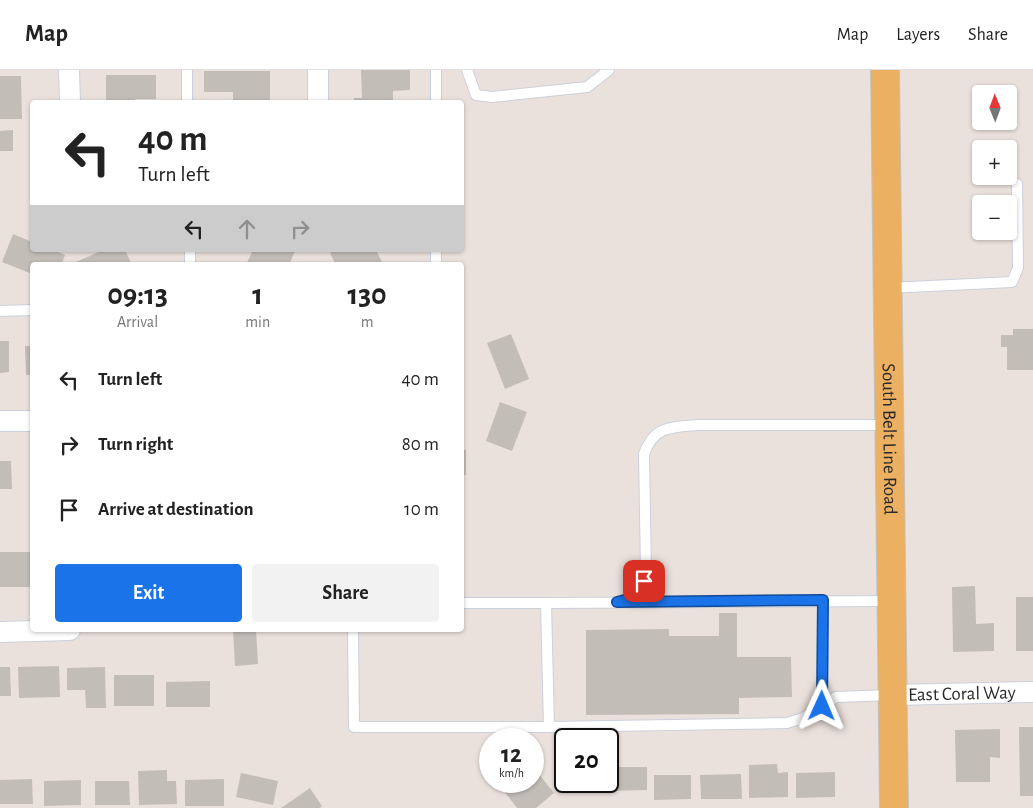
<!DOCTYPE html>
<html lang="en">
<head>
<meta charset="utf-8">
<style>
	:root { --surface:#fff; --page:#f2f2f2; --text:#222; --muted:#767676; --line:#e0e0e0; --accent:#1a73e8 }
	body { margin:0; font-family:"Alegreya Sans",sans-serif; background:var(--page); color:var(--text); height:100vh; display:flex; flex-direction:column; font-size:19px; white-space:nowrap }
	* { box-sizing:border-box; margin:0 }
	p { font-size:16px; color:var(--muted) }
	.icon { flex:none; width:28px; height:28px; fill:none; stroke:currentColor; stroke-width:2; stroke-linecap:round; stroke-linejoin:round }
	.map { position:relative; flex:1; overflow:hidden }
	.sheet { position:absolute; left:30px; top:192px; width:434px; height:370px; display:flex; flex-direction:column; background:var(--surface); border-radius:5px; box-shadow:0 1px 4px #0004 }
	.sheet>* { flex:none }
	.top-card { position:absolute; left:30px; top:30px; width:434px; height:152px; border-radius:5px; box-shadow:0 1px 4px #0004; background:#fff; color:var(--text); overflow:hidden }
	.needle { width:32px; rotate:359deg }
	.fabs { position:absolute; left:972px; top:15px; display:grid; gap:10px }
	.fabs a { display:grid; place-items:center; width:45px; height:45px; border-radius:5px; background:var(--surface); box-shadow:0 1px 4px #0004; font-size:25px }
	.speed { position:absolute; left:479px; top:658px; display:flex; gap:10px; font-size:25px; font-weight:700; text-align:center }
	.speed>* { display:grid; place-content:center; width:65px; height:65px; border-radius:50%; background:var(--surface); box-shadow:0 1px 4px #0004; line-height:1 }
	.speed small { font-size:12px; font-weight:400 }
	.speed .limit { border:2px solid #111; border-radius:8px; background:#fff; color:#111 }
	.pin { position:absolute; display:grid; place-items:center; width:42px; height:42px; color:#fff; margin:-21px; border-radius:10px; box-shadow:0 2px 8px #0006 }
	.me { position:absolute; width:55px; margin:-28px; rotate:1deg; stroke-linejoin:round; filter:drop-shadow(0 0 4px #0008) }
	.turn { display:flex; align-items:center; gap:18px; height:105px; padding:0 25px; font-size:22px }
	.turn .icon { width:65px; height:65px; stroke-width:2.5 }
	.turn b { display:block; font-size:35px; line-height:42px }
	.lanes { display:flex; align-items:center; height:48px; padding:0 25px; background:#0003; justify-content:center; gap:25px; direction:ltr }
	.lanes .off { opacity:.35 }
	.eta { display:flex; justify-content:space-evenly; align-items:center; height:85px; text-align:center }
	.eta b { font-size:30px; font-weight:600; line-height:35px }
	.primary-button { display:flex; gap:10px; margin-top:auto; padding:10px 25px }
	.primary-button a { flex:1; height:58px; border-radius:5px; background:var(--accent); color:#fff; font-size:20px; font-weight:600; line-height:58px; text-align:center }
	.primary-button a+a { background:var(--page); color:var(--text) }
	ul { padding:0; list-style:none }
	li { display:flex; align-items:center; gap:15px; height:65px; padding:0 25px }
	li div { flex:1 }
	li b { display:block; font-size:19px }
	li em { font-style:normal }
	header { display:flex; align-items:center; gap:30px; box-sizing:border-box; height:70px; padding:0 25px; background:var(--surface); border-bottom:1px solid var(--line) }
	header strong { font-size:24px }
	nav { display:flex; gap:28px; margin-inline-start:auto; font-size:18px }
	.map>svg:first-child { display:block }
	.building { fill:#c3bdb7 }
	.lines { fill:none; stroke-linecap:round; stroke-linejoin:round }
	.service-casing { stroke:#cad0db; stroke-width:12 }
	.minor-casing { stroke:#cad0db; stroke-width:22 }
	.primary-casing { stroke:#c3c3c3; stroke-width:30 }
	.service { stroke:#fff; stroke-width:10 }
	.minor { stroke:#fff; stroke-width:20 }
	.primary { stroke:#ebb061; stroke-width:28 }
	.route-casing { stroke:#114b97; stroke-width:12 }
	.route { stroke:#1a73e8; stroke-width:9 }
	.labels { text-anchor:middle; dominant-baseline:central; stroke-width:4; stroke-linejoin:round; paint-order:stroke }
	.street-label { font-size:19px; fill:#292929; stroke:#fff }
</style>
</head>
<body>
<header>
<strong>Map</strong>
<nav><a>Map</a><a>Layers</a><a>Share</a></nav>
</header>
<div class="map">
<svg width="1033" height="738" viewBox="0 0 1033 738">
	<rect width="100%" height="100%" fill="#ebe1dc"/>
	<path class="building" d="M361 0H410V20L393 21V32H354V28H362Z
		M204 1H270V32H233V22H204Z
		M106 5H156V29H135V32H106Z
		M0 6H21L22 49H0Z
		M13 60V81H0V61Z
		M13 164 32 172V180H53L65 185 61 195H32V204L2 192Z
		M103 180H125L132 195H77L76 192Z
		M253 180H294L295 181 289 195H246Z
		M336 180H376L382 192 377 195H336L330 183Z
		M1013 259H1033V300H1007V277H1001V265H1013Z
		M511 264 529 309 505 319 487 273Z
		M0 271H9V302L0 303Z
		M25 276H32V305H26Z
		M500 332 527 342 512 381 486 371Z
		M461 380H466V405H461Z
		M0 391H11L12 419H0Z
		M0 482H31V517H0Z
		M975 516 976 554 994 553V581L953 582 952 517Z
		M1016 527H1033V581H1016Z
		M719 543H737V587H791L792 627 739 628V644L586 645V560L669 559V566H719Z
		M233 560H256L258 594 235 596Z
		M59 596 60 627 19 628 18 597Z
		M0 597H10L11 626H0Z
		M105 597 106 638H86L85 620H67V598Z
		M114 605H154V636H114Z
		M210 611V637H166V612Z
		M1019 657H1033V726H1020Z
		M1000 659V688L990 687V712H956L955 660Z
		M777 694 778 703 788 702V727L749 728V695Z
		M565 696V711H599L600 716 562 721 558 697Z
		M608 697H647V720L608 721Z
		M167 700V711H176L177 734 139 735 138 701Z
		M835 702V727L796 728V703Z
		M241 703 278 711 273 735 236 727Z
		M539 704 554 723 536 738H517L504 721 516 711H532Z
		M741 704 742 729H701L700 705Z
		M654 705H691V729L654 730Z
		M32 709 33 734H0V710Z
		M224 709V736H185V710Z
		M81 710V735L44 736V711Z
		M95 711H129L130 735H95Z
		M310 718 322 736 320 738H281Z"/>
	<g class="lines">
		<defs>
			<path id="service" d="M187 0V32
				M467 0 476 25 492 27 587 17 609 0
				M436 32V0
				M190 180V195
				M436 195V180
				M889 218 1012 212 1018 198 1017 114
				M0 241 32 240
				M626 530C639 524 643 516 646 502L644 384C654 356 671 357 697 355H888
				M891 531 546 533 549 657 787 653 803 648 836 627 891 625
				M461 533H546
				M353 560 354 657H549
				M822 636 823 531"/>
			<g id="minor">
				<path d="M69 0 70 32"/>
				<path d="M318 0V32"/>
				<path d="M0 351H32"/>
				<path d="M0 562 70 560"/>
				<path id="s1" d="M892 625 1033 622"/>
			</g>
			<g id="primary">
				<path id="s2" d="M885 0 894 738"/>
			</g>
		</defs>
		<use href="#service" class="service-casing"/>
		<use href="#minor" class="minor-casing"/>
		<use href="#primary" class="primary-casing"/>
		<use href="#service" class="service"/>
		<use href="#minor" class="minor"/>
		<use href="#primary" class="primary"/>
	</g>
	<g class="lines">
		<defs>
			<path id="route" d="M644 511C640 525 630 529 617 532L823 530 822 636"/>
		</defs>
		<use href="#route" class="route-casing"/>
		<use href="#route" class="route"/>
	</g>
	<g class="labels">
		<g class="street-label">
			<text stroke="none"><textPath href="#s2" startOffset="369">South Belt Line Road</textPath></text>
			<text stroke="none"><textPath href="#s1" startOffset="70">East Coral Way</textPath></text>
		</g>
	</g>
</svg>
<div class="fabs">
<a><svg class="needle" viewBox="-14 -14 28 28"><path d="M0-13l5 13h-10z" fill="#e53935"/><path d="M0 13l5-13h-10z" fill="#767676"/></svg></a>
<a>+</a>
<a>−</a>
</div>
<div class="speed"><div>12<small>km/h</small></div><div class="limit">20</div></div>
<div class="pin" style="left:644px;top:511px;background:#d93025"><svg class="icon" aria-label="arrive" viewBox="0 0 24 24"><path d="M6 21V4h12l-3 4 3 4H6"/></svg></div>
<svg class="me" style="left:822px;top:636px" viewBox="-20 -20 40 40"><path d="M0-17L14 15 0 8-14 15z" fill="#1a73e8" stroke="#fff" stroke-width="4"/></svg>
<div class="top-card">
<div class="turn"><svg class="icon" aria-label="left" viewBox="0 0 24 24"><path d="M17 20v-9H6M10 6l-5 5 5 5"/></svg><div><b>40 m</b>Turn left</div></div>
<div class="lanes"><svg class="icon" aria-label="left" viewBox="0 0 24 24"><path d="M17 20v-9H6M10 6l-5 5 5 5"/></svg><svg class="icon off" aria-label="ahead" viewBox="0 0 24 24"><path d="M12 20V5M6 11l6-6 6 6"/></svg><svg class="icon off" aria-label="right" viewBox="0 0 24 24"><path d="M7 20v-9h11M14 6l5 5-5 5"/></svg></div>
</div>
<section class="sheet">
<div class="eta">
<div><b>09:13</b><p>Arrival</p></div>
<div><b>1</b><p>min</p></div>
<div><b>130</b><p>m</p></div>
</div>
<ul>
<li><svg class="icon" aria-label="left" viewBox="0 0 24 24"><path d="M17 20v-9H6M10 6l-5 5 5 5"/></svg><div><b>Turn left</b></div><em>40 m</em></li>
<li><svg class="icon" aria-label="right" viewBox="0 0 24 24"><path d="M7 20v-9h11M14 6l5 5-5 5"/></svg><div><b>Turn right</b></div><em>80 m</em></li>
<li><svg class="icon" aria-label="arrive" viewBox="0 0 24 24"><path d="M6 21V4h12l-3 4 3 4H6"/></svg><div><b>Arrive at destination</b></div><em>10 m</em></li>
</ul>
<div class="primary-button"><a>Exit</a><a>Share</a></div>
</section>
</div>
</body>
</html>
